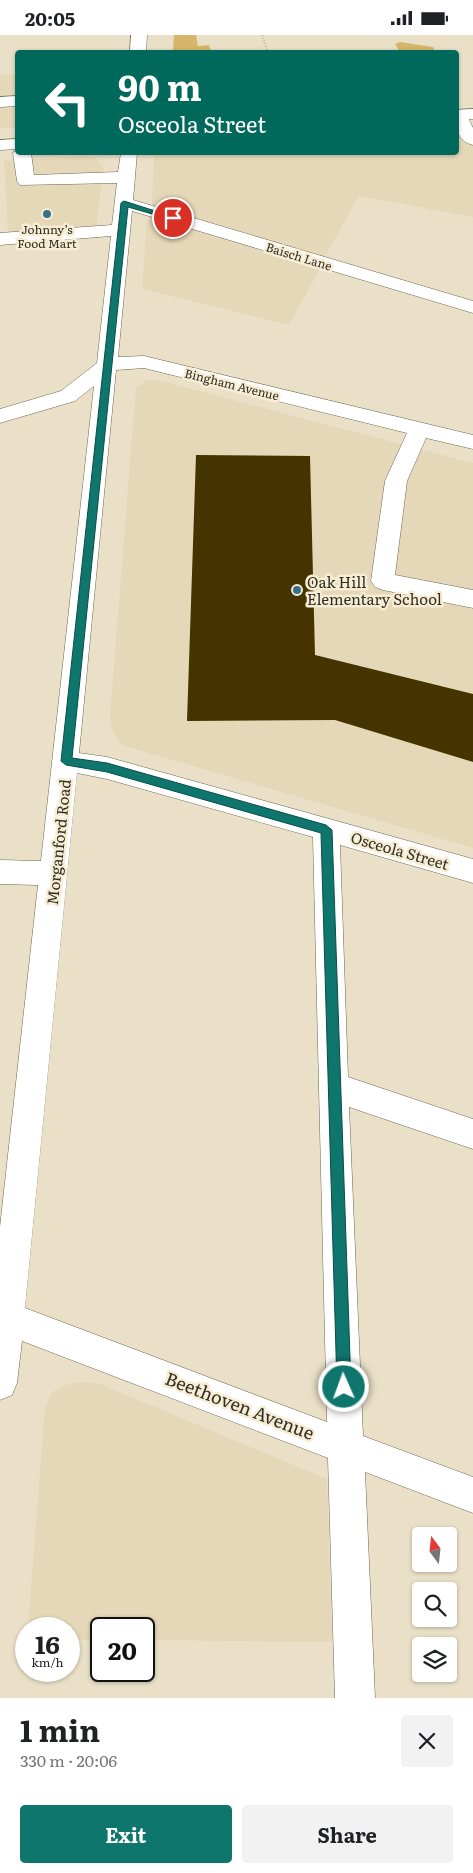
<!DOCTYPE html>
<html lang="en">
<head>
<meta charset="utf-8">
<style>
	:root { --surface:#fff; --page:#f2f2f2; --text:#202124; --muted:#757577; --accent:#0f766e }
	body { margin:0; font-family:Literata,serif; background:var(--page); color:var(--text); height:100vh; display:flex; flex-direction:column; font-size:19px; white-space:nowrap }
	* { box-sizing:border-box; margin:0 }
	p { font-size:16px; color:var(--muted) }
	.icon { flex:none; width:28px; height:28px; fill:none; stroke:currentColor; stroke-width:2; stroke-linecap:round; stroke-linejoin:round }
	.map { position:relative; height:1663px; overflow:hidden }
	.sheet { display:flex; flex-direction:column; background:var(--surface); flex:1 }
	.sheet>* { flex:none }
	.top-card { position:absolute; left:15px; top:15px; width:444px; height:105px; border-radius:5px; box-shadow:0 1px 4px #0004; background:#00695c; color:#fff; overflow:hidden }
	.needle { width:32px; rotate:345deg }
	.tools { position:absolute; left:412px; top:1492px; display:grid; gap:10px }
	.tools a { display:grid; place-items:center; width:45px; height:45px; border-radius:5px; background:var(--surface); box-shadow:0 1px 4px #0004; font-size:25px }
	.speed { position:absolute; left:15px; top:1582px; display:flex; gap:10px; font-size:25px; font-weight:700; text-align:center }
	.speed>* { display:grid; place-content:center; width:65px; height:65px; border-radius:50%; background:var(--surface); box-shadow:0 1px 4px #0004; line-height:1 }
	.speed small { font-size:12px; font-weight:400 }
	.speed .limit { border:2px solid #111; border-radius:8px; background:#fff; color:#111 }
	.pin { position:absolute; display:grid; place-items:center; width:42px; height:42px; color:#fff; margin:-21px; border:2px solid #fff; border-radius:50%; box-shadow:0 1px 5px #0007 }
	.me { position:absolute; width:55px; margin:-28px; rotate:358deg; stroke-linejoin:round; filter:drop-shadow(0 0 4px #0008) }
	.turn { display:flex; align-items:center; gap:18px; height:105px; padding:0 20px; font-size:22px }
	.turn .icon { width:65px; height:65px; stroke-width:2.5 }
	.turn b { display:block; font-size:35px; line-height:42px }
	.round { display:grid; place-items:center; flex:none; width:52px; height:52px; border-radius:5px; background:var(--page) }
	.overview { display:flex; align-items:center; justify-content:space-between; height:85px; padding:0 20px }
	h1 { font-size:30px; font-weight:700; line-height:38px }
	.cta { display:flex; gap:10px; margin-top:auto; padding:10px 20px }
	.cta a { flex:1; height:58px; border-radius:5px; background:var(--accent); color:#fff; font-size:20px; font-weight:700; line-height:58px; text-align:center }
	.cta a+a { background:var(--page); color:var(--text) }
	.status { display:flex; justify-content:space-between; align-items:center; height:35px; padding:0 25px; background:var(--surface); direction:ltr }
	.status svg { height:14px; fill:currentColor }
	.map>svg:first-child { display:block }
	.built { fill:#e5d8b8 }
	.green { fill:#d5b66a }
	.building { fill:#453400 }
	.lines { fill:none; stroke-linecap:round; stroke-linejoin:round }
	.minor-casing { stroke:#6e6550; stroke-width:1 }
	.major-casing { stroke:#6e6550; stroke-width:1 }
	.path { stroke:#928b7a; stroke-width:2; stroke-dasharray:0.5 2.5; stroke-linecap:butt }
	.minor { fill:#fff; fill-rule:evenodd }
	.major { fill:#fff; fill-rule:evenodd }
	.route { fill:#0f766e; stroke:#0a4d48 }
	.poi-dot { fill:#356f88; stroke:#f7edd4; stroke-width:2 }
	.labels { text-anchor:middle; dominant-baseline:central; stroke-width:5; stroke-linejoin:round; paint-order:stroke }
	.far-poi-label { font-size:12px; fill:#312e24; stroke:#f7edd4 }
	.far-street-label { font-size:12px; fill:#312e24; stroke:#f7edd4 }
	.poi-label { font-size:15px; fill:#312e24; stroke:#f7edd4; text-anchor:start }
	.street-label { font-size:15px; fill:#312e24; stroke:#f7edd4 }
	.near-street-label { font-size:18px; fill:#312e24; stroke:#f7edd4 }
</style>
</head>
<body>
<div class="status"><b>20:05</b><svg viewBox="0 0 49 12"><path d="M0 12V9h3v3zM5 12V6h3v6zM10 12V3h3v9zM15 12V0h3v12zM26 1h20v11H26zM47 4h2v5h-2z"/></svg></div>
<div class="map">
<svg width="473" height="1663" viewBox="0 0 473 1663">
	<rect width="100%" height="100%" fill="#eae0c8"/>
	<path class="built" d="M17 39V92L0 94V40Z
		M473 93V182L359 161 325 222 152 170 154 121 160 118H456V94Z
		M88 121 96 123 104 133 96 194 8 199 4 126Z
		M151 183 155 184 320 233 289 290 142 254 147 186Z
		M147 345H157L473 428V813L128 712 118 706 112 694 110 681 136 353Z
		M84 1347 100 1349 327 1444 332 1607 144 1605V1594H101V1605H69V1594H28L45 1373 52 1357 65 1350Z"/>
	<path class="green" d="M174 0H196L198 11 209 10 211 17H173Z
		M400 7 433 12 434 14 433 17H400L395 9Z"/>
	<path class="building" d="M196 420 310 421 315 620 473 659V727L335 685 187 686Z"/>
	<g class="lines">
		<defs>
			<path id="minor" d="M131 0H147L146 18H130Z
				M18 61V71L0 72V62Z
				M459 75 465 76 473 93V110C456 106 456 91 456 76Z
				M18 114V118H31L34 140 118 137 121 118H137L133 165 473 266V278L132 176 118 322 144 321 473 400V414L426 403 407 446 395 540 473 555V573L383 555 375 552 371 546 385 446 407 398 144 333 116 335 79 718 107 722 473 824V848L340 810 348 1042 473 1084V1114L349 1072 363 1401 473 1442V1478L365 1437 375 1663H335L328 1423 22 1306 17 1348 12 1360 0 1365V1192L38 850 0 849V825L41 826 94 351 75 366 0 388V374L61 356 97 328 111 201 0 210V198L112 190 117 148 20 150 17 146 13 118ZM77 738 107 744 313 802 327 1387 25 1273Z"/>
			<path id="major" d="M473 74V84L456 85V75Z
				M18 104V114L0 115V105Z"/>
		</defs>
		<use href="#minor" class="minor-casing"/>
		<use href="#major" class="major-casing"/>
		<path class="path" d="M262 0 268 18"/>
		<use href="#minor" class="minor"/>
		<use href="#major" class="major"/>
	</g>
	<path class="route" d="M124 166 177 183 173 185 128 172 72 723 107 728 326 790 332 795 351 1352 349 1357 344 1359 339 1357 337 1352 321 798 107 737 66 730 61 726 121 168Z"/>
	<g class="poi-dot">
		<circle cx="47" cy="179" r="5"/>
		<circle cx="297" cy="555" r="5"/>
	</g>
	<g class="labels">
		<g class="far-poi-label">
			<text x="47" y="194">Johnny’s<tspan x="47" dy="14">Food Mart</tspan></text>
		</g>
		<g class="far-street-label">
			<text transform="translate(299 221) rotate(17)">Baisch Lane</text>
			<text transform="translate(232 349) rotate(14)">Bingham Avenue</text>
		</g>
		<g class="poi-label">
			<text x="307" y="546">Oak Hill<tspan x="307" dy="17">Elementary School</tspan></text>
		</g>
		<g class="street-label">
			<text transform="translate(58 807) rotate(-84)">Morganford Road</text>
			<text transform="translate(400 815) rotate(16)">Osceola Street</text>
		</g>
		<g class="near-street-label">
			<text transform="translate(240 1370) rotate(21)">Beethoven Avenue</text>
		</g>
	</g>
</svg>
<div class="tools">
<a><svg class="needle" viewBox="-14 -14 28 28"><path d="M0-13l5 13h-10z" fill="#e53935"/><path d="M0 13l5-13h-10z" fill="#757577"/></svg></a>
<a><svg class="icon" aria-label="search" viewBox="0 0 24 24"><circle cx="10" cy="10" r="6"/><path d="M15 15l6 6"/></svg></a>
<a><svg class="icon" aria-label="layers" viewBox="0 0 24 24"><path d="M12 4l9 5-9 5-9-5zM3 14l9 5 9-5"/></svg></a>
</div>
<div class="speed"><div>16<small>km/h</small></div><div class="limit">20</div></div>
<div class="pin" style="left:173px;top:183px;background:#d93025"><svg class="icon" aria-label="arrive" viewBox="0 0 24 24"><path d="M6 21V4h12l-3 4 3 4H6"/></svg></div>
<svg class="me" style="left:344px;top:1352px" viewBox="-20 -20 40 40"><circle r="17" fill="#0f766e" stroke="#fff" stroke-width="3"/><path d="M0-11L8 9 0 5-8 9z" fill="#fff"/></svg>
<div class="top-card">
<div class="turn"><svg class="icon" aria-label="left" viewBox="0 0 24 24"><path d="M17 20v-9H6M10 6l-5 5 5 5"/></svg><div><b>90 m</b>Osceola Street</div></div>
</div>
</div>
<section class="sheet">
<div class="overview"><div><h1>1 min</h1><p>330 m · 20:06</p></div><a class="round"><svg class="icon" aria-label="close" viewBox="0 0 24 24"><path d="M6 6l12 12M18 6L6 18"/></svg></a></div>
<div class="cta"><a>Exit</a><a>Share</a></div>
</section>
</body>
</html>
